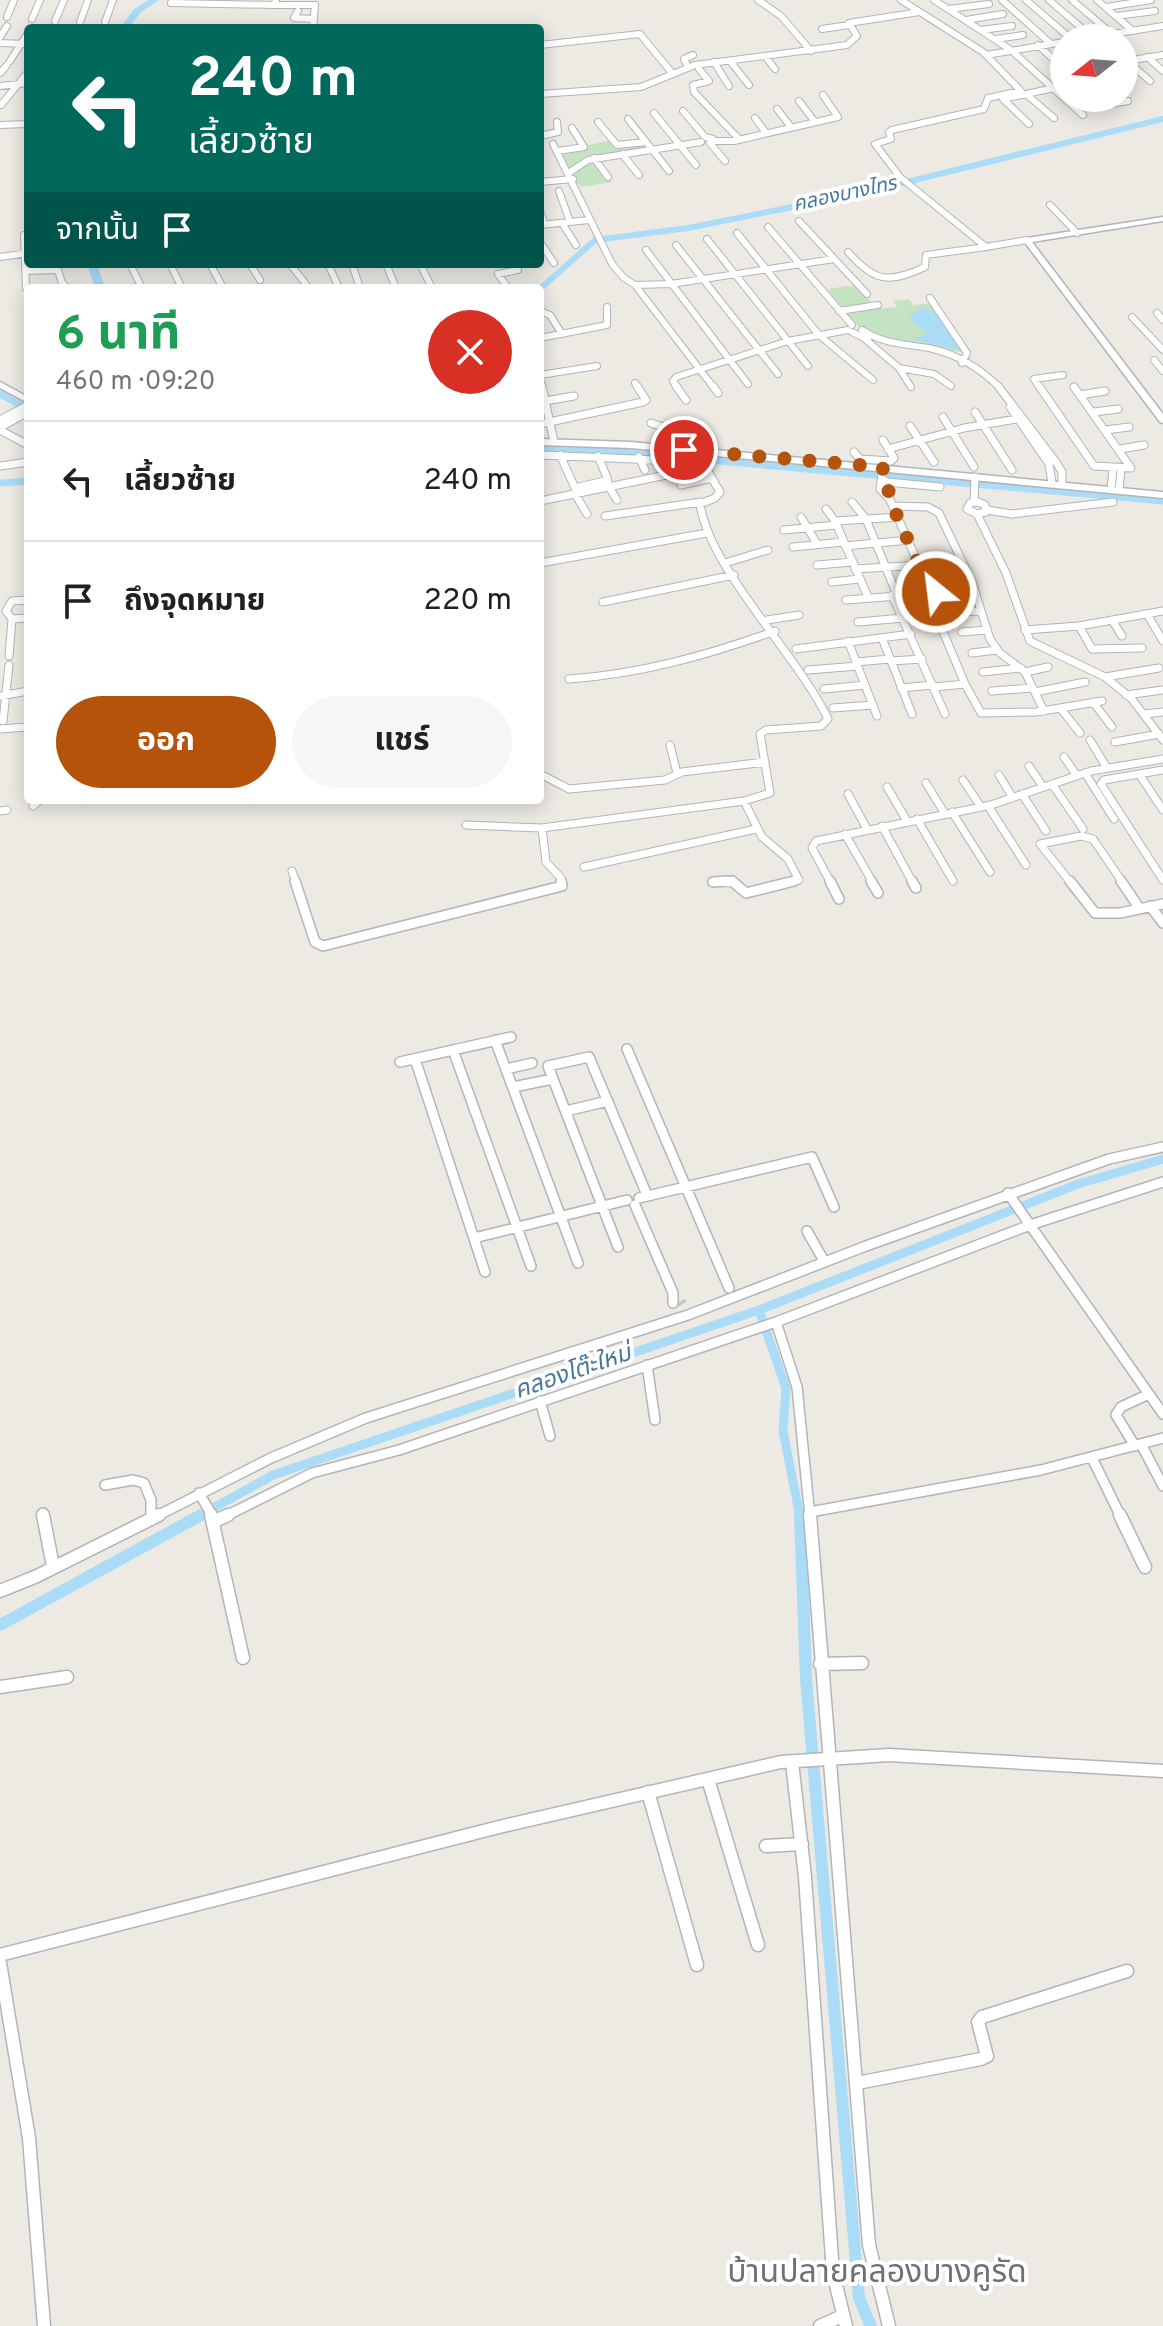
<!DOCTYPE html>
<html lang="th">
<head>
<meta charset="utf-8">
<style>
	:root { --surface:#fff; --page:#f6f6f6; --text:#202124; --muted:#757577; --line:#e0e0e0; --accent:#b45309 }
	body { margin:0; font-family:Overpass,"Noto Sans Thai",sans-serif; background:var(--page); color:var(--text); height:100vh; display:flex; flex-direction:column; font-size:30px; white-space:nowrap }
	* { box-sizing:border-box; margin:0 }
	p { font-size:26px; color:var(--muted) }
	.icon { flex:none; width:44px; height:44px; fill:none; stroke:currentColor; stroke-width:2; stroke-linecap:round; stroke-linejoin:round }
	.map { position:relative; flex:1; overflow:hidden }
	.details { position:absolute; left:24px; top:284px; width:520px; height:520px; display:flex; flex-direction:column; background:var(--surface); border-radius:8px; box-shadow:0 4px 20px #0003 }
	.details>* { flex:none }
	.banner { position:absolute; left:24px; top:24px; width:520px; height:244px; border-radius:8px; box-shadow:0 4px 20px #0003; background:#00695c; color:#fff; overflow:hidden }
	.needle { width:52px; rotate:253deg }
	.buttons { position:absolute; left:1050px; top:24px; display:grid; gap:16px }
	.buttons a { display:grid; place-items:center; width:88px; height:88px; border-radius:50%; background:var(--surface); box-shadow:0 4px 20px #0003; font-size:40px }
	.pin { position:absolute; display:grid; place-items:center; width:68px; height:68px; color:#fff; margin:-34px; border:4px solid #fff; border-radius:50%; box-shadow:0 2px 8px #0007 }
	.me { position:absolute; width:88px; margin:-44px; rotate:331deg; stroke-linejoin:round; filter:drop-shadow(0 0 6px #0008) }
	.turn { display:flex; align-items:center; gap:28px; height:168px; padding:0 32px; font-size:36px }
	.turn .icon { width:104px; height:104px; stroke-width:2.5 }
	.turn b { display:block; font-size:56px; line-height:68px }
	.then { display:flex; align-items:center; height:76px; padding:0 32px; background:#0003; gap:16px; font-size:30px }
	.round { display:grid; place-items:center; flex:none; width:84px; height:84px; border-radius:42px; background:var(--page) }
	.summary { display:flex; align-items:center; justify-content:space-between; height:136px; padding:0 32px }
	h1 { font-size:48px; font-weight:700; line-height:60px; color:#1e9e55 }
	.primary-button { display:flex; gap:16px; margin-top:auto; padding:16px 32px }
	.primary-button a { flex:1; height:92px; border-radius:48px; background:var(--accent); color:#fff; font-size:32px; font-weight:700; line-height:92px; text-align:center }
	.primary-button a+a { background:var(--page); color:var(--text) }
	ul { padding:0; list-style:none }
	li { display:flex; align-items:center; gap:24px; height:120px; padding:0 32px; border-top:2px solid var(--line) }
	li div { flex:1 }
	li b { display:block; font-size:30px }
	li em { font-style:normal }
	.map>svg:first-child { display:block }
	.green { fill:#c5e2c3 }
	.water { fill:#aadcf7 }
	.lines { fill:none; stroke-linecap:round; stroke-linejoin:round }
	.canal-far3 { stroke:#aadcf7; stroke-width:6 }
	.canal-far2 { stroke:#aadcf7; stroke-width:7 }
	.canal-far1 { stroke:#aadcf7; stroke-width:9 }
	.canal { stroke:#aadcf7; stroke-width:12 }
	.river { fill:#aadcf7; fill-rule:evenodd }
	.street-tunnel { stroke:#c9c8c4; stroke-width:9; stroke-dasharray:9 5; stroke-linecap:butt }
	.street-far3-casing { stroke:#b1b5b8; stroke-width:8 }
	.street-far2-casing { stroke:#b1b5b8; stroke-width:9 }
	.street-far1-casing { stroke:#b1b5b8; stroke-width:12 }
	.street-casing { stroke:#b1b5b8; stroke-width:15 }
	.secondary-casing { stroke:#b1b4b8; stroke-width:3 }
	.street-far3 { stroke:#fff; stroke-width:6 }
	.street-far2 { stroke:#fff; stroke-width:7 }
	.street-far1 { stroke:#fff; stroke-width:9 }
	.street { stroke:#fff; stroke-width:12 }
	.secondary { fill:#fff; fill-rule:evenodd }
	.route { stroke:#b45309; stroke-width:14; stroke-dasharray:0 25.2 }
	.labels { text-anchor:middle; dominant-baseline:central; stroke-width:8; stroke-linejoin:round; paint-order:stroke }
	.far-water-label { font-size:20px; font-style:italic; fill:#46799f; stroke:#fff }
	.water-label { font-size:24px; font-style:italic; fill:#46799f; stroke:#fff }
	.near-quarter-label { font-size:32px; fill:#6d7275; stroke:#fff }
</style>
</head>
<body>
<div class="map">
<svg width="1163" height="2326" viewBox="0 0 1163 2326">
	<rect width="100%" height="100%" fill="#edeae4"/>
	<path class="green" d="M613 140 617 145 645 140 651 149 595 159 612 182 581 187 573 179 558 151Z
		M855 285 877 309 897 307 893 301 909 299 913 305 932 303 965 353 877 337 858 326 827 289Z"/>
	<path class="water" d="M920 308 937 312 960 350 912 339 927 334 909 318Z"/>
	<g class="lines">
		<path class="canal-far3" d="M540 289 595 240 688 228 862 193 1163 119"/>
		<path class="canal-far2" d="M0 394 28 409
			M540 450 619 452 1163 501
			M0 483 28 481"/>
		<path class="canal-far1" d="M759 1310 786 1388 783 1431 800 1517
			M197 1517 273 1475 759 1310 1078 1184 1163 1159"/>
		<path class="canal" d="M800 1515 806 1679 859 2298 871 2326
			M0 1625 201 1515"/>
		<path class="river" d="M149 0H159L140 13 129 28H120L134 9Z
			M87 264H97L105 288H95Z"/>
		<path class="street-tunnel" d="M681 1301 683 1304"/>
		<defs>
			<path id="street-far3" d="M276 0 274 5H315L313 28
				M758 0 781 16 811 51
				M901 0 983 52 1021 91 988 98 984 109 892 130 889 132 891 139 875 144 900 177 986 247 1027 240
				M934 0 1011 50 1064 98
				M1002 0 1050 43
				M1026 0 1070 38
				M1049 0 1092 37
				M1072 0 1112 34
				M1097 0 1133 31
				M171 3 274 5
				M1106 7 1151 0
				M949 9 989 4
				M298 11 294 18 314 19
				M1116 16 1155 11
				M7 17 14 0
				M32 19 40 0
				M966 20 1003 14
				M55 21 64 0
				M80 22 88 0
				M105 22 113 0
				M822 29 849 25
				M981 30 1012 26
				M0 37 7 26
				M1086 38 1163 26
				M996 39 1023 35
				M0 43 25 44
				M540 45 640 34 672 73
				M1038 45 1064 69
				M986 55 1064 42
				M765 56 775 69
				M1147 57 1163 71
				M1125 59 1150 81
				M10 61 28 33
				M730 61 749 85
				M1127 61 1163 55
				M714 62 729 86
				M688 67 684 59 693 55
				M699 69 709 81 693 85 694 92 739 139
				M0 73 7 65
				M1124 79 1130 84
				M0 86 28 83
				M540 94 641 87 695 65 847 45 857 36 849 23 919 12
				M1026 94 1054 118
				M1064 98 1083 115
				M799 101 815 122
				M1 105 28 72
				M1105 105 1128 101
				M777 109 791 127
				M683 111 705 137 713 139
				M654 113 696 165
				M755 118 766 133
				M628 119 669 171
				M598 122 617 145 646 142
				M1029 124 1003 99 1054 88
				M0 125 28 124
				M540 136 558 132 557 122
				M714 141H734L838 117 823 95
				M710 143 725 161
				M553 144 612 264 624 278 635 285 714 388
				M558 151 584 147 572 128
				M622 154 639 175
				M594 158 608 177
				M570 172 588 160 701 142
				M540 182 573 179
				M559 191 569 219
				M1050 205 1077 233
				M540 211 544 222
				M799 221 867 294
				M562 223 576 245
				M540 225 589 220
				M768 227 852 325
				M737 233 819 335 873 380
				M24 235 26 288
				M707 239 808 366
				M540 242 554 263
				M676 245 778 374
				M646 250 748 384
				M848 252C875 282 888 284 925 267L926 255 986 247
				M0 257 28 253
				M130 264 142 288
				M170 264 182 288
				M210 264 221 284
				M250 264 260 280
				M290 264 309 288
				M328 264 339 288
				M352 264 360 288
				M386 264 396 288
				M420 264 432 288
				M26 271 58 270 62 283 68 288
				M635 285 671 284 834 259
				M508 288 498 274 518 270
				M930 298 967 353 962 363
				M540 311 550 315 562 334
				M839 311 878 305
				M1157 313 1163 320
				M1132 317 1163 350
				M862 330C883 344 905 344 929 348 957 354 980 368 1000 388
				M852 332 868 340
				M540 338 607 325V307
				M865 339 899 368 911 387
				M1154 360 1163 371
				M899 368 934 374 951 386
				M540 375 597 366
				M540 379 542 388
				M635 383 638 388
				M678 388 673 381 676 377 788 341 848 330
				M1040 388 1034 379 1063 375"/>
			<path id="street-far2" d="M542 386 554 442
				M676 386 686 400
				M713 386 718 393
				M998 386 1056 462 1062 472V484
				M1039 386 1094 466 1131 468 1074 387
				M1080 395 1105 391
				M545 401 574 396
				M1010 407 1049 464 1052 483
				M975 412 1012 470
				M1094 412 1118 409
				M943 417 974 467
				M0 420 28 405
				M651 423 663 427 664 448
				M540 424 643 402 646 400 637 386
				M910 426 934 462
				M1 427 28 412
				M0 430 28 445
				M1106 430 1129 427
				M888 449 964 428 1022 418
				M1120 449 1144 445
				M854 452 860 459 891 461 894 458 883 440
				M540 455 680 461
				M560 455 575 488 608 480 598 456
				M639 457 645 470
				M0 466 28 462
				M883 467 880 489 890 500
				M882 479 887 482 890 500 930 590
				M887 482 940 487
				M681 485 712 478
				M609 487 617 500
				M1111 489 1113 469
				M1119 490 1121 469
				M575 494 587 514
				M540 501 705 467
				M852 502 866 519 897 595
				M974 502 975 477
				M978 502 985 505 986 512 977 514 967 509 970 503Z
				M893 506 928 507 939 513 972 582 990 639 1000 653 1025 672 1044 711
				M826 509 835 521 868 597
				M987 510 1012 514 1113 502
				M977 514 1006 573 1030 641 1105 677 1131 698 1163 740
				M605 516 701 502
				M801 517 817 544
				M835 521 899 517
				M784 530 836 525
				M877 543 910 540
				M845 546 876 543
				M793 547 843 542
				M540 563 707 533
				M725 563 768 550
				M817 565 853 562
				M855 569 921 565
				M832 582 859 579
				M925.5 594a5.5 5.5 0 1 1 11 0a5.5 5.5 0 1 1-11 0Z
				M936 592 974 588
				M892 595 945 714
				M929 598 965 684 981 713 1036 712 1102 701
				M28 600 12 601 6 611 12 619 28 618
				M846 600 923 594
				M603 602 734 575
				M956 612 981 611
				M1147 614 1163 641
				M767 620 799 615
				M1112 620 1122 636
				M858 622 903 618
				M1079 626 1092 649 1142 648
				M1025 630 1079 626 1163 611
				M962 632 987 630
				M882 638 912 714
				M848 641 877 716
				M796 649 911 634
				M972 653 997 650
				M9 656 12 619
				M891 661 922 659
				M856 662 890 659
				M808 670 858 666
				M983 672 1021 668
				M1025 672 1048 667
				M1105 677 1159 668
				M569 679C641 674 708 655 775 631
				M934 687 965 684
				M901 688 933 685
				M824 689 865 685
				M992 691 1033 688
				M1035 692 1085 682
				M1126 695 1163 690
				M0 696 28 691
				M1093 702 1112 727
				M833 708 873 705
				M1061 709 1080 733
				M1144 714 1163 712
				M3 721 9 665
				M0 729 28 727
				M1090 740 1107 768
				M1115 742 1159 734
				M670 745 677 773
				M1064 757 1077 776
				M1029 766 1043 787
				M1163 770 1104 780 1101 784 1163 880
				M1085 773 1114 819
				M1139 774 1163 810
				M999 775 1013 798
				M544 776 569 789 665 780 682 772 765 762
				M963 780 981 807
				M926 783 945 814
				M1052 784 1083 829
				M887 787 907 821
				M848 794 867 829
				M1022 794 1046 831
				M744 801 762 837 788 859 799 880 786 883
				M33 806 40 800
				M988 806 1026 865
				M0 811 7 810
				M952 812 990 872
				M917 819 953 881
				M466 825 542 828
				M882 826 913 883
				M845 834 873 883
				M584 867 756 829
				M292 871 296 883
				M713 882 735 883
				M562 883 561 878 546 862 542 828 744 801 770 793 760 734 766 730 821 726 828 719C797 654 709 568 700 504L715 498 720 492 702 461 704 451
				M831 883 812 848 816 841 991 805 1091 771 1163 759
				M1071 883 1040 844 1081 836 1093 839 1123 883"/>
			<path id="street-far1" d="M295 881 315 942 323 946 562 886 561 881
				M732 881 746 893 794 881
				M830 881 839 899
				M871 881 878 893
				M912 881 916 888
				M1070 881 1095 913H1120L1163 904
				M1121 881 1140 909
				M713 882 727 881
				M1150 906 1163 923
				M495 1040 578 1263
				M627 1049 729 1288
				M453 1050 531 1266
				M415 1059 485 1272
				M400 1062 511 1037
				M506 1069 532 1063
				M553 1079 548 1066 589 1057 647 1195
				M513 1087 553 1079 618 1247
				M566 1111 608 1101
				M1008 1193 1030 1225 1163 1182
				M639 1198 812 1157 834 1207
				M635 1205 673 1293V1303
				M807 1231 824 1261
				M474 1238 627 1200
				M776 1322 797 1387 810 1517
				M647 1365 655 1420
				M540 1401 550 1436
				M1141 1444 1163 1486
				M1135 1446 1116 1415 1121 1407 1149 1394
				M1092 1458 1121 1517
				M105 1485 133 1480 144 1483 151 1500V1517
				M199 1493 213 1517
				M810 1512 1041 1470 1163 1438
				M43 1513 44 1517
				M155 1517 271 1458 366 1418 688 1315 866 1246 1109 1159 1163 1147
				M224 1517 312 1473 399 1450 776 1322 1030 1225 1163 1414"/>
			<path id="street" d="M43 1515 53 1566
				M211 1515 243 1658
				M810 1515 869 2245 889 2326
				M1120 1515 1145 1567
				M215 1521 228 1515
				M0 1591 37 1576 159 1515
				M820 1664 862 1663
				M0 1687 67 1677
				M792 1762 805 1877 833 2273 846 2326
				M708 1779 758 1945
				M648 1792 697 1965
				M766 1846 802 1844
				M0 1955 499 1827 781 1762 889 1755 1163 1771
				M0 1963 29 2138 44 2326
				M857 2083 981 2059 987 2056 978 2022 982 2017 1127 1971
				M820 2326 842 2316"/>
			<path id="secondary" d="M1163 217V221L1032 242 1163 414V423L1160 422 1023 240 1027 238Z
				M0 382 28 397V403L0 388Z
				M540 439 631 442 1163 492V498L631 448 540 445Z"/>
		</defs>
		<use href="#street-far3" class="street-far3-casing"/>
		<use href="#street-far2" class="street-far2-casing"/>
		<use href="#street-far1" class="street-far1-casing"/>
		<use href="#street" class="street-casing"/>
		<use href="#secondary" class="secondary-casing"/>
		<use href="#street-far3" class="street-far3"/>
		<use href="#street-far2" class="street-far2"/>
		<use href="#street-far1" class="street-far1"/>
		<use href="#street" class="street"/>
		<use href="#secondary" class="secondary"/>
	</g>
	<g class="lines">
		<path class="route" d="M684 450 883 467 882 479 887 482 890 500 930 590 936 592"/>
	</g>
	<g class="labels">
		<g class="far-water-label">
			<text transform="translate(845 195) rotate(-12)">คลองบางไทร</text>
		</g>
		<g class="water-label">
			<text transform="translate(573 1373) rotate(-19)">คลองโต๊ะใหม่</text>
		</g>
		<g class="near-quarter-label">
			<text x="877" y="2274">บ้านปลายคลองบางคูรัด</text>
		</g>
	</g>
</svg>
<div class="buttons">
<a><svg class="needle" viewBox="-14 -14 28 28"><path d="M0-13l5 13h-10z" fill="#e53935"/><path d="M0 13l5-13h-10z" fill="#757577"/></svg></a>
</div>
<div class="pin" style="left:684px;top:450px;background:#d93025"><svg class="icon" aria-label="arrive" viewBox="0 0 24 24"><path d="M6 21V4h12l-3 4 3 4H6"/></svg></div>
<svg class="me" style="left:936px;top:592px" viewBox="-20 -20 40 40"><circle r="17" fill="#b45309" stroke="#fff" stroke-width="3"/><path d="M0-11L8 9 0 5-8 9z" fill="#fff"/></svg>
<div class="banner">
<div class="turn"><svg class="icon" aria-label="left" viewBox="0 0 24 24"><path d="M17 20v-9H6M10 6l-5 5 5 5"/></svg><div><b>240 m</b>เลี้ยวซ้าย</div></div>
<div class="then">จากนั้น<svg class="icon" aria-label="arrive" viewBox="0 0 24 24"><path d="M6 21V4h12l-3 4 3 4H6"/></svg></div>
</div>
<section class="details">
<div class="summary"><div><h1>6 นาที</h1><p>460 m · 09:20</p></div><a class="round" style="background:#d93025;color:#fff"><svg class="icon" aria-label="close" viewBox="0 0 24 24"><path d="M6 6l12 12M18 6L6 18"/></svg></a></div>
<ul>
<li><svg class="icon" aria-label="left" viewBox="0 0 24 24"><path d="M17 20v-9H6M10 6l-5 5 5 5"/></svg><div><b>เลี้ยวซ้าย</b></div><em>240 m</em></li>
<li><svg class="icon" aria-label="arrive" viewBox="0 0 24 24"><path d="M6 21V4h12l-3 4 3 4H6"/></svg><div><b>ถึงจุดหมาย</b></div><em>220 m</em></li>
</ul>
<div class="primary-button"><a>ออก</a><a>แชร์</a></div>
</section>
</div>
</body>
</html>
